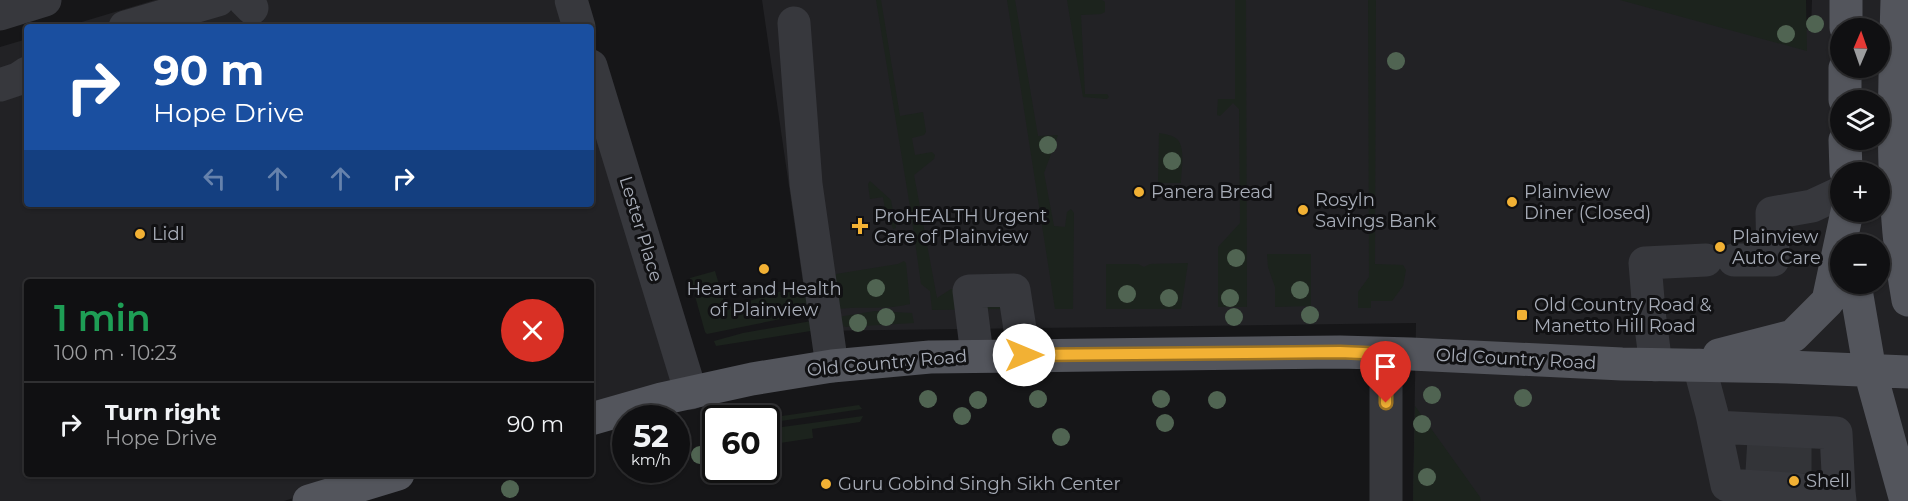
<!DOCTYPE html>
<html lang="en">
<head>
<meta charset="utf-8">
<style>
	:root { --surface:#101012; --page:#1e1e20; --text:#f1f3f6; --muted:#9c9d9f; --line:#303032 }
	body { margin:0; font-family:Montserrat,sans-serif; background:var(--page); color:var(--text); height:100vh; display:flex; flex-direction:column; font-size:22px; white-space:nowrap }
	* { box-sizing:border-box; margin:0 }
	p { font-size:20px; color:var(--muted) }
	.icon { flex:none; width:33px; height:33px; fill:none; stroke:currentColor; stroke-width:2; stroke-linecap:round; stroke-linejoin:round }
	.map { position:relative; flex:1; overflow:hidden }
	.details { position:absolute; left:24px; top:279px; width:570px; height:198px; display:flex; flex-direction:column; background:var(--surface); border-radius:6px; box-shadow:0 2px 4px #0004,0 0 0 2px var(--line) }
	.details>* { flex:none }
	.top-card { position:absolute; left:24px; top:24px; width:570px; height:183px; border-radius:6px; box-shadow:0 2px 4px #0004,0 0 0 2px var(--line); background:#1a4fa0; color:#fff; overflow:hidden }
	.needle { width:39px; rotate:2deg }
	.controls { position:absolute; left:1830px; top:18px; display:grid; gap:12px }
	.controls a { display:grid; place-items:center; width:60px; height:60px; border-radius:50%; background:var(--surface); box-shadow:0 2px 4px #0004,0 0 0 2px var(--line); font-size:30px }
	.speed { position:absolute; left:612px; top:405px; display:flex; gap:12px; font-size:30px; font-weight:700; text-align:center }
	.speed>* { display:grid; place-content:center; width:78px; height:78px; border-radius:50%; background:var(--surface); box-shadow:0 2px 4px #0004,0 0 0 2px var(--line); line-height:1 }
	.speed small { font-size:15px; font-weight:400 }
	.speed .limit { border:3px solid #111; border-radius:9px; background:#fff; color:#111 }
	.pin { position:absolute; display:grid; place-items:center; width:51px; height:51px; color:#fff; margin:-62px -26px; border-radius:50% 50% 50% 0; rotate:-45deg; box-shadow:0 0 6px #0007 }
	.pin .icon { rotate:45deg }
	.me { position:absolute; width:66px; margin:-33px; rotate:90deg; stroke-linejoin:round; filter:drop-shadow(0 0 4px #0008) }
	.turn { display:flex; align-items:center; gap:21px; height:126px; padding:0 30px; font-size:27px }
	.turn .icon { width:78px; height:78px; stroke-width:2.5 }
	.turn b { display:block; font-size:42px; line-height:51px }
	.lanes { display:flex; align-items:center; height:57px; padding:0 30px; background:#0003; justify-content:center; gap:30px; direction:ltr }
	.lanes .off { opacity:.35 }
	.round { display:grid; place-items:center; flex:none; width:63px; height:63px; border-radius:32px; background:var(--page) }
	.head { display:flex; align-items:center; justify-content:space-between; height:102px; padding:0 30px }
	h1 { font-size:36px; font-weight:600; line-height:45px; color:#1e9e55 }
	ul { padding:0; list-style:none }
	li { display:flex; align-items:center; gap:18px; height:84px; padding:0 30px; border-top:2px solid var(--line) }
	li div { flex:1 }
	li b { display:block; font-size:22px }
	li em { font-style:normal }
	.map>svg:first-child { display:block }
	.built { fill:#222225; fill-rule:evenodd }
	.green { fill:#1c231d }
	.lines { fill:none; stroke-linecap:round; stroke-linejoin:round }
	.minor-tunnel { stroke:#333438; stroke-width:33; stroke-dasharray:33 16; stroke-linecap:butt }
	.minor { stroke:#37383d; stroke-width:33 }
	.major { stroke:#53555c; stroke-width:33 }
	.tree { fill:#506452 }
	.route-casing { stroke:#9d7322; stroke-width:15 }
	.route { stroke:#f2b134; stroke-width:10 }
	.poi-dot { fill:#f2b134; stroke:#111113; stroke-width:2 }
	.labels { text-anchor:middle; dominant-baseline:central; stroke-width:6; stroke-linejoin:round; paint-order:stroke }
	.poi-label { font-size:18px; fill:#a8adb8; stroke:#111113; text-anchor:start }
	.street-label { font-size:18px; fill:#a8adb8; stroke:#111113 }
</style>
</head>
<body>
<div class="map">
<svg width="1908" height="501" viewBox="0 0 1908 501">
	<rect width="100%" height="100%" fill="#161618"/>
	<path class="built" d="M155 0H554L563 27H65Z
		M762 0H1677L1811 30 1812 0H1908V501H1413L1416 323 810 331ZM1840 28H1880V68H1840ZM1840 100H1880V140H1840ZM1840 172H1880V212H1840ZM1840 244H1880V284H1840Z
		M27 39V204H591V114L677 380 591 406V282H27V474H372L284 501H0V47Z"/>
	<path class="green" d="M876 0H881L900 116 923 112 926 132 924 135 912 138 915 155 932 152 935 155 934 159 914 175 937 298 951 289H955L1002 300 1003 309 932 310 930 291 921 284 911 213Z
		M1007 0H1015L1038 136 1058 135 1044 173 1054 226 1065 227 1067 212 1071 209 1074 213 1073 309H1055Z
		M1067 0H1102L1105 2V12L1101 14 1081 15 1085 94H1107L1109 97 1107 99 1083 97Z
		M1235 0H1246L1247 307H1218V247L1240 223 1239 109 1233 103 1220 116 1217 115 1218 99H1235Z
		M1368 0H1376L1375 264 1403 265 1406 270 1403 286 1392 301H1371V308H1358V292L1369 277Z
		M1620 0H1806L1807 51Z
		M1159 133C1165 134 1172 135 1177 139 1186 148 1181 171 1181 183H1158Z
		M870 181 891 200 896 228 893 229 891 222H887L883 197 870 199 868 184Z
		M1267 254H1311V306L1275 307V287L1268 267Z
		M904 261 906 263 910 304C888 310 861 306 837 309L834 277 836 274 898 264Z
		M1188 263 1181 309H1106V264H1138L1144 267 1150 264Z
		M715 271 726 308 802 285 806 282 810 313 707 334 705 332 690 278Z
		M875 311 912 313 914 323 845 327 841 323 838 317Z
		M817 320V330L716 346 714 341 743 333Z
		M859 405 862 409 774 422 775 417Z
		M1415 406 1480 497 1481 501H1413Z
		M863 416 860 422 812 429 813 438 780 443 777 440 775 428Z"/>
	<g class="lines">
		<path class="minor-tunnel" d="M1762 472 1764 438
			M1795 473V440"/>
		<path class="minor" d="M244 0 252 8
			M571 0 579 27
			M0 14 45 0
			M794 23 806 184 832 366
			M125 27 218 0
			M591 66 691 393
			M0 85 18 79 27 73
			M1734 260H1773L1772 213 1812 206 1840 193
			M1386 354V501
			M977 355 969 291 1014 290 1024 355
			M1656 365 1649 312 1645 263 1706 260
			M1699 365 1712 414 1727 485 1839 492 1840 501
			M1715 427 1836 433 1839 492"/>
		<path class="major" d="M1897 0C1894 100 1890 201 1908 300
			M1846 28V0
			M1845 68V100
			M1845 140 1846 172
			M1855 284 1870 371 1906 501
			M1719 355 1793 336 1828 301 1847 212
			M591 419 661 399 752 379 832 366 930 357 1340 352 1411 354 1622 364 1788 367 1908 372
			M309 501 398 474"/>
	</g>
	<g class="tree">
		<circle cx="1815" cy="24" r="9"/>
		<circle cx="1786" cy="34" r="9"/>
		<circle cx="1396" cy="61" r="9"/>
		<circle cx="1048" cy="145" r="9"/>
		<circle cx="1172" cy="161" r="9"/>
		<circle cx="1236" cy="258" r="9"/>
		<circle cx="876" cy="288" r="9"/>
		<circle cx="1300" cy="290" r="9"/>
		<circle cx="1127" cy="294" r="9"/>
		<circle cx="1169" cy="298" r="9"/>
		<circle cx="1230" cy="298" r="9"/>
		<circle cx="1310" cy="315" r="9"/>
		<circle cx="886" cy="317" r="9"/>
		<circle cx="1234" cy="317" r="9"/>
		<circle cx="858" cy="323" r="9"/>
		<circle cx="1432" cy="395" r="9"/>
		<circle cx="1523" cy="398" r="9"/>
		<circle cx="928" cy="399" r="9"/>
		<circle cx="1038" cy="399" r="9"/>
		<circle cx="1161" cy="399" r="9"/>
		<circle cx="978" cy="400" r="9"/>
		<circle cx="1217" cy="400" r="9"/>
		<circle cx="962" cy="416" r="9"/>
		<circle cx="1165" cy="423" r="9"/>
		<circle cx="1422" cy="424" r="9"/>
		<circle cx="1061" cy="437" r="9"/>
		<circle cx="700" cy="455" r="9"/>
		<circle cx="1427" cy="477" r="9"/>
		<circle cx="510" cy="489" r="9"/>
	</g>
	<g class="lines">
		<defs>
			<path id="route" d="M1024 355 1340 352 1386 354V403"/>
		</defs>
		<use href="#route" class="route-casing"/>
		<use href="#route" class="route"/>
	</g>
	<g class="poi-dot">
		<circle cx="1139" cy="192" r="6"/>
		<circle cx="1512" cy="202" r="6"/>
		<circle cx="1303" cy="210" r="6"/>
		<path d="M857 217h6v6h6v6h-6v6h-6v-6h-6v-6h6z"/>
		<circle cx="140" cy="234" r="6"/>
		<circle cx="1720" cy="247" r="6"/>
		<circle cx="764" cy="269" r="6"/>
		<rect x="1516" y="309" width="12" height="12" rx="3"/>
		<circle cx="1794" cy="481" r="6"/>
		<circle cx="826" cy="484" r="6"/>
	</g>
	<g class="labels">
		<g class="poi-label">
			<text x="1151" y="192">Panera Bread</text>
			<text x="1524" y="192">Plainview<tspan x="1524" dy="21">Diner (Closed)</tspan></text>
			<text x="1315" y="200">Rosyln<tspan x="1315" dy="21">Savings Bank</tspan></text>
			<text x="874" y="216">ProHEALTH Urgent<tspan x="874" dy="21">Care of Plainview</tspan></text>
			<text x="152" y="234">Lidl</text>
			<text x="1732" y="237">Plainview<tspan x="1732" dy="21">Auto Care</tspan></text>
			<text x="764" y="289" text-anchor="middle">Heart and Health<tspan x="764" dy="21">of Plainview</tspan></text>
			<text x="1534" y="305">Old Country Road &amp;<tspan x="1534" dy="21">Manetto Hill Road</tspan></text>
			<text x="1806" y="481">Shell</text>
			<text x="838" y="484">Guru Gobind Singh Sikh Center</text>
		</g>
		<g class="street-label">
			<text transform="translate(641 229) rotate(73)">Lester Place</text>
			<text transform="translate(1516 359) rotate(3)">Old Country Road</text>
			<text transform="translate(887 363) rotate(-5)">Old Country Road</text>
		</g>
	</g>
</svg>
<div class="controls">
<a><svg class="needle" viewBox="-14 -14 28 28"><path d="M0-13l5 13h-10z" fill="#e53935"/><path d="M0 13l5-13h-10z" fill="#9c9d9f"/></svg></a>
<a><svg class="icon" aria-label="layers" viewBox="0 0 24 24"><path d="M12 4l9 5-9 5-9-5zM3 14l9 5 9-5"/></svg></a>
<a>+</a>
<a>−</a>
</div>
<div class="speed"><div>52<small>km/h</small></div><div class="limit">60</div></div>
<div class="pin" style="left:1386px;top:403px;background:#d93025"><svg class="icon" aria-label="arrive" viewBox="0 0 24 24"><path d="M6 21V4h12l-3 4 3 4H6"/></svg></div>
<svg class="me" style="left:1024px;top:355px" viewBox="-20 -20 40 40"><circle r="19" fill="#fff"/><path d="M0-13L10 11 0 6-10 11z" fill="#f2b134"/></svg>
<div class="top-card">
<div class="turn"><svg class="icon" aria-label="right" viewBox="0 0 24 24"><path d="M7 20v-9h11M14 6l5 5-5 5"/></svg><div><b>90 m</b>Hope Drive</div></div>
<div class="lanes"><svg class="icon off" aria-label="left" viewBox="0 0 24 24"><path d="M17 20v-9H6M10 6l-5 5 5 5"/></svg><svg class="icon off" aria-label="ahead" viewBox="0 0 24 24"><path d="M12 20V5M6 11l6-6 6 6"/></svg><svg class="icon off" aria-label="ahead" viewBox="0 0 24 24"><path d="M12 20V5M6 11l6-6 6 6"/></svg><svg class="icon" aria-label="right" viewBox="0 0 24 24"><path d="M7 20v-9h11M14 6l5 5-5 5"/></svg></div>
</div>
<section class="details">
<div class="head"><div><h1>1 min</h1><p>100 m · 10:23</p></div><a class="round" style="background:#d93025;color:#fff"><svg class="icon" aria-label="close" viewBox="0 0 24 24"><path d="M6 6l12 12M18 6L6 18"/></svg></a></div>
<ul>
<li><svg class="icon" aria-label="right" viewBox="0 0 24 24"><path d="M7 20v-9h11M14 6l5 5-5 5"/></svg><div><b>Turn right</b><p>Hope Drive</p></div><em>90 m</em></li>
</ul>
</section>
</div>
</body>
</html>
